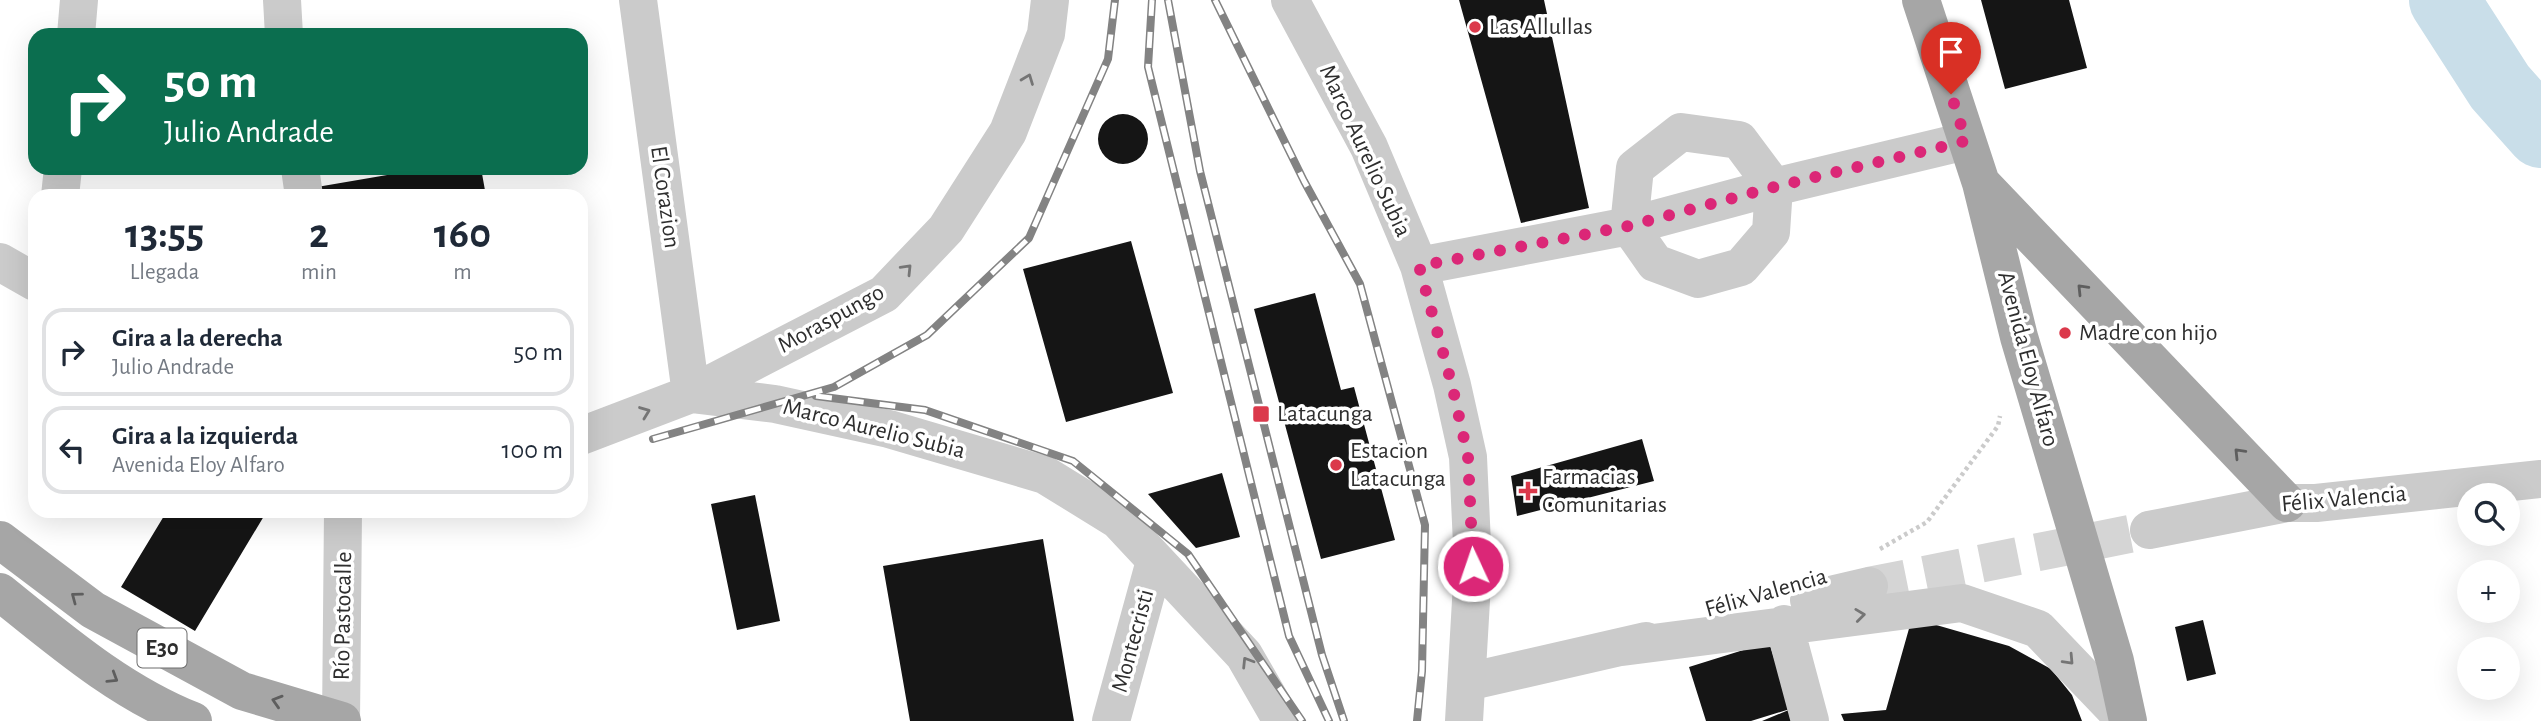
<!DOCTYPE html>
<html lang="es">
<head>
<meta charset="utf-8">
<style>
	:root { --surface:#fff; --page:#f6f6f7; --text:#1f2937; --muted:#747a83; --line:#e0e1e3 }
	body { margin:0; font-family:"Alegreya Sans",sans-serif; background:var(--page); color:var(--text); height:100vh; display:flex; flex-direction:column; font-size:26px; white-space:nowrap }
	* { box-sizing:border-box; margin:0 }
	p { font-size:23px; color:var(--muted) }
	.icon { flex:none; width:38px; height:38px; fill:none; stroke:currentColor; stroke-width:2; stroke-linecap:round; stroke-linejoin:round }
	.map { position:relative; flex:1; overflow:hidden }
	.side { position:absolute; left:28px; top:189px; width:560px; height:329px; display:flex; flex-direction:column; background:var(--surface); border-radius:21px; box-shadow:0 7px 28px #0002 }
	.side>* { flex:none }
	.banner { position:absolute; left:28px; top:28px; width:560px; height:147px; border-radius:21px; box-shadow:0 7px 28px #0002; background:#0b6e4f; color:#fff; overflow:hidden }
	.tools { position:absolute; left:2457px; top:483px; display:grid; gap:14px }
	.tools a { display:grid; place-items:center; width:63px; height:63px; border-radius:50%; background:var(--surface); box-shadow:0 7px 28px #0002; font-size:35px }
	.pin { position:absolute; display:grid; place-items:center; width:60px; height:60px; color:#fff; margin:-72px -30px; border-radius:50% 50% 50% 0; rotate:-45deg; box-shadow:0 0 7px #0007 }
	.pin .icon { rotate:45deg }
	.me { position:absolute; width:77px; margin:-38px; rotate:357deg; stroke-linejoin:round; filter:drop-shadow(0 0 5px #0008) }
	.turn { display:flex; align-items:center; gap:24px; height:147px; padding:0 21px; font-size:32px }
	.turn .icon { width:91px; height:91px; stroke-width:2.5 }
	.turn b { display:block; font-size:49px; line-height:60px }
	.eta { display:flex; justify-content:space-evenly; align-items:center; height:119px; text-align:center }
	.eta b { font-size:42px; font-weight:700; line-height:49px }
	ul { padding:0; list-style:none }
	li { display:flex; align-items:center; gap:21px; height:88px; margin:0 14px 10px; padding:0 7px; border:4px solid var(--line); border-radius:21px }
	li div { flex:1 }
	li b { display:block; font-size:26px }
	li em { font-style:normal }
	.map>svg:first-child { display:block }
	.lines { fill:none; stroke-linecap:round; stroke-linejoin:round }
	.river { stroke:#c9dee9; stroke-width:70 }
	.building { fill:#151515 }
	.minor-tunnel { stroke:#d5d5d5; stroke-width:38; stroke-dasharray:38 19; stroke-linecap:butt }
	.path { stroke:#cbcbcb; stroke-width:4.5; stroke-dasharray:3.5 3.5; stroke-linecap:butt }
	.minor { stroke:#cbcbcb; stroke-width:38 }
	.major { stroke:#a6a6a6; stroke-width:38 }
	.rail-casing { stroke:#838383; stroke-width:8 }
	.rail { stroke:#fff; stroke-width:5; stroke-dasharray:16; stroke-linecap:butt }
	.oneway { stroke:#757575 }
	.oneway2 { stroke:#5e5e5e }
	.route { stroke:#db2777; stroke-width:12; stroke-dasharray:0 21.6 }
	.poi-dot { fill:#db394b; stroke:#fff; stroke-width:2.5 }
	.labels { text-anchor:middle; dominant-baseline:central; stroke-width:7; stroke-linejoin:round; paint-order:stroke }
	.shield { fill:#fff; stroke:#6d6d6d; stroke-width:2 }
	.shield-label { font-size:23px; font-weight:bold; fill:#2e2e2e }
	.poi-label { font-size:24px; fill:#2e2e2e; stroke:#fff; text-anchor:start }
	.street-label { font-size:24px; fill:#2e2e2e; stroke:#fff }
</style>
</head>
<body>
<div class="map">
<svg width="2541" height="721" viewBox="0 0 2541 721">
	<rect width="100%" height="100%" fill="#fff"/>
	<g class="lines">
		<path class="river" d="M2444 0 2500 87 2541 133"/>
	</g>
	<path class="building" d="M1459 0H1544L1589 208 1521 223Z
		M1981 0H2069L2087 68 2005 89Z
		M1098 139a25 25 0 1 1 50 0a25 25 0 1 1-50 0Z
		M428 168H481L486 196H318L317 187Z
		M1131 241 1173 393 1066 422 1023 269Z
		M1315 293 1341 390 1354 387 1395 540 1321 559 1254 309Z
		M1642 439 1654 481 1517 516 1511 476Z
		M1222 473 1240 537 1196 548 1148 494Z
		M755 495 780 621 737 630 711 504Z
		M167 511H267L195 631 121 587Z
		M1043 539 1074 721H910L883 566Z
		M1912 618 2009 646 2051 669 2072 695 2082 721H1844L1841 714 1886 710Z
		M2203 620 2216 674 2187 681 2175 627Z
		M1769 642 1790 709 1751 721H1706L1689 667Z
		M1791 709 1796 721H1762Z"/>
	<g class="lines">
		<path class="minor-tunnel" d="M1869 586 2149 530"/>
		<path class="path" d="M1880 549 1927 522 1998 426 2000 416"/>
		<path class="minor" d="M282 0 284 35
			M638 0 691 394 775 404 889 429 1045 475 1118 520 1244 655 1282 721
			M1290 0 1369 147 1419 266 1452 385 1468 457 1473 566 1464 721
			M76 35 79 0
			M1681 132 1739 140 1774 187 1771 232 1741 267 1698 279 1655 263 1629 226 1635 168Z
			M300 168 304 196
			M60 196 63 168
			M0 262 35 282
			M1419 266 1629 226 1774 187 1966 141
			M581 436 691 394 884 294 946 229 1008 132 1046 34 1050 0
			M2149 530 2287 503H2316L2541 479
			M1809 600 1869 586
			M1784 624 1810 721
			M1622 647 1962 603 2038 629 2126 721
			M1467 682 1646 641
			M341 721 343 511
			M1111 721 1155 561"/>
		<path class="major" d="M1921 0 1981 183 2019 337 2115 661 2128 721
			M1983 185 2287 503
			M0 540 93 610 242 691 342 721
			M0 592C61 641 120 692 193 721"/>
		<defs>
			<path id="rail" d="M1152 0 1148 67 1289 636 1329 721
				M1168 0 1200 171 1322 655 1344 721
				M1215 0 1304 181 1360 284 1425 525 1422 671 1417 721
				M816 396 925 410 1073 461 1188 554 1302 721
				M653 439 834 387 927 335 1029 238 1108 59 1115 0"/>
		</defs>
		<use href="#rail" class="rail-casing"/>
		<use href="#rail" class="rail"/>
	</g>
	<defs><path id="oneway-chevron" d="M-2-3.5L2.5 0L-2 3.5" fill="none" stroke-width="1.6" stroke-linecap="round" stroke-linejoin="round" transform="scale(1.75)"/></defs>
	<g class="oneway">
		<use href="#oneway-chevron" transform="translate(1028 79) rotate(-69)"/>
		<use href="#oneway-chevron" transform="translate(907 269) rotate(-46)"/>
		<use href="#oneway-chevron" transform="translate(645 412) rotate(-21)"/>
		<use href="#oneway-chevron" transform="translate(1860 615) rotate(-7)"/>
		<use href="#oneway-chevron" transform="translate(2069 660) rotate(47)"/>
		<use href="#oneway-chevron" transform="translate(1247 662) rotate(-122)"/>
	</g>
	<g class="oneway2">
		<use href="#oneway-chevron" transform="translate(2082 289) rotate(-134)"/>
		<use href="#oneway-chevron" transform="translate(2239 453) rotate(-134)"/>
		<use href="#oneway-chevron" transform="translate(76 597) rotate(-143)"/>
		<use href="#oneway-chevron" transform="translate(113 678) rotate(32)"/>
		<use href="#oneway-chevron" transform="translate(277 701) rotate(-163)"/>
	</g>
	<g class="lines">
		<path class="route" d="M1473 566 1468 457 1452 385 1419 266 1629 226 1774 187 1966 141 1951 94"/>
	</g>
	<g class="poi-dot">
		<circle cx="1475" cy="27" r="7"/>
		<circle cx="2065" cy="333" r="7"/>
		<rect x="1252" y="405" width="18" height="18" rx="3.5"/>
		<circle cx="1336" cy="465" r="7"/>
		<path d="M1524.5 480.5h7v7h7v7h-7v7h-7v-7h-7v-7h7z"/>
	</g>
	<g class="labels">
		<rect class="shield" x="137.5" y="628.5" width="49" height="39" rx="5"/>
		<g class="shield-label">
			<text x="162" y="648">E30</text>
		</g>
		<g class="poi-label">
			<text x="1489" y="27">Las Allullas</text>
			<text x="2079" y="333">Madre con hijo</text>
			<text x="1277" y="414">Latacunga</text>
			<text x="1350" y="451">Estacion<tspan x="1350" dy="28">Latacunga</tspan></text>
			<text x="1542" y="477">Farmacias<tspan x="1542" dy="28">Comunitarias</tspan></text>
		</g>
		<g class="street-label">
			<text transform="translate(1365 151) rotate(65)">Marco Aurelio Subia</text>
			<text transform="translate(665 197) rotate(82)">El Corazion</text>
			<text transform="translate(831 319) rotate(-29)">Moraspungo</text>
			<text transform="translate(2028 359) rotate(75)">Avenida Eloy Alfaro</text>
			<text transform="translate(874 429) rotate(14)">Marco Aurelio Subia</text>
			<text transform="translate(2344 499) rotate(-5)">Félix Valencia</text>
			<text transform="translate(1766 593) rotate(-16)">Félix Valencia</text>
			<text transform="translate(343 616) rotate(-89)">Río Pastocalle</text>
			<text transform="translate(1133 641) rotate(-75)">Montecristi</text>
		</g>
	</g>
</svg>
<div class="tools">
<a><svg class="icon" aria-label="search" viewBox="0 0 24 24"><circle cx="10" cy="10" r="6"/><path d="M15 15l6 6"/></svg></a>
<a>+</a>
<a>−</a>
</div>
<div class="pin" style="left:1951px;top:94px;background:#d93025"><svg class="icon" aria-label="arrive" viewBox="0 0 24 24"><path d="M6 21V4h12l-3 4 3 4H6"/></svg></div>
<svg class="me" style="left:1473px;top:566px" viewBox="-20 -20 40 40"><circle r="17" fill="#db2777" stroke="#fff" stroke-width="3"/><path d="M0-11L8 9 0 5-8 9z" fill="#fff"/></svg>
<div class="banner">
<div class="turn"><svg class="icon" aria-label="right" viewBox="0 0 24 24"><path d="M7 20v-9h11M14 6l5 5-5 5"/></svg><div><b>50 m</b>Julio Andrade</div></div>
</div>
<section class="side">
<div class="eta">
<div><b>13:55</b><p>Llegada</p></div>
<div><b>2</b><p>min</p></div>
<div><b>160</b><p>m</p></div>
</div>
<ul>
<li><svg class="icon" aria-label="right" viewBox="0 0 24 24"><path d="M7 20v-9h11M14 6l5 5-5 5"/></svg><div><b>Gira a la derecha</b><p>Julio Andrade</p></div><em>50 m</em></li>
<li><svg class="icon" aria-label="left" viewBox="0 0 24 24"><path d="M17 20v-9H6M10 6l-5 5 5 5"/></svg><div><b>Gira a la izquierda</b><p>Avenida Eloy Alfaro</p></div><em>100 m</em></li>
</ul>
</section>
</div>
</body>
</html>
